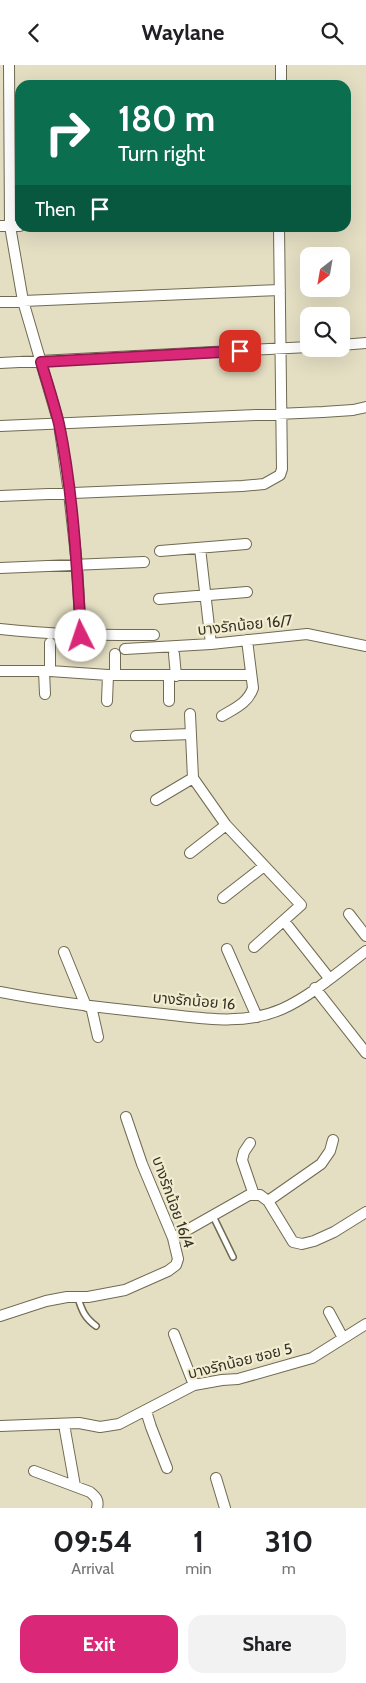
<!DOCTYPE html>
<html lang="en">
<head>
<meta charset="utf-8">
<style>
	:root { --surface:#fff; --page:#f2f2f2; --text:#202124; --muted:#757577; --accent:#db2777 }
	body { margin:0; font-family:Cabin,"Noto Sans Thai",sans-serif; background:var(--page); color:var(--text); height:100vh; display:flex; flex-direction:column; font-size:19px; white-space:nowrap }
	* { box-sizing:border-box; margin:0 }
	p { font-size:16px; color:var(--muted) }
	.icon { flex:none; width:28px; height:28px; fill:none; stroke:currentColor; stroke-width:2; stroke-linecap:round; stroke-linejoin:round }
	.map { position:relative; height:1443px; overflow:hidden }
	.side { display:flex; flex-direction:column; background:var(--surface); flex:1 }
	.side>* { flex:none }
	.banner { position:absolute; left:15px; top:15px; width:336px; height:152px; border-radius:15px; box-shadow:0 5px 20px #0002; background:#0b6e4f; color:#fff; overflow:hidden }
	.needle { width:32px; rotate:211deg }
	.buttons { position:absolute; left:300px; top:182px; display:grid; gap:10px }
	.buttons a { display:grid; place-items:center; width:50px; height:50px; border-radius:10px; background:var(--surface); box-shadow:0 5px 20px #0002; font-size:25px }
	.pin { position:absolute; display:grid; place-items:center; width:42px; height:42px; color:#fff; margin:-21px; border-radius:10px; box-shadow:0 2px 8px #0006 }
	.me { position:absolute; width:55px; margin:-28px; rotate:356deg; stroke-linejoin:round; filter:drop-shadow(0 0 4px #0008) }
	.turn { display:flex; align-items:center; gap:18px; height:105px; padding:0 20px; font-size:22px }
	.turn .icon { width:65px; height:65px; stroke-width:2.5 }
	.turn b { display:block; font-size:35px; line-height:42px }
	.then { display:flex; align-items:center; height:48px; padding:0 20px; background:#0003; gap:10px; font-size:19px }
	.eta { display:flex; justify-content:space-evenly; align-items:center; height:85px; text-align:center }
	.eta b { font-size:30px; font-weight:800; line-height:35px }
	.action { display:flex; gap:10px; margin-top:auto; padding:10px 20px }
	.action a { flex:1; height:58px; border-radius:15px; background:var(--accent); color:#fff; font-size:20px; font-weight:800; line-height:58px; text-align:center }
	.action a+a { background:var(--page); color:var(--text) }
	header { display:flex; justify-content:space-between; align-items:center; height:65px; padding:0 20px; background:var(--surface); font-size:22px; font-weight:800 }
	.map>svg:first-child { display:block }
	.lines { fill:none; stroke-linecap:round; stroke-linejoin:round }
	.service-casing { stroke:#6f6a51; stroke-width:8 }
	.minor-casing { stroke:#6f6a51; stroke-width:12 }
	.service { stroke:#fff; stroke-width:5 }
	.minor { stroke:#fff; stroke-width:10 }
	.route-casing { stroke:#8e194d; stroke-width:12 }
	.route { stroke:#db2777; stroke-width:9 }
	.labels { text-anchor:middle; dominant-baseline:central; stroke-width:4.5; stroke-linejoin:round; paint-order:stroke }
	.street-label { font-size:15px; fill:#343227; stroke:#f2ecd0 }
</style>
</head>
<body>
<header><svg class="icon" aria-label="back" viewBox="0 0 24 24"><path d="M15 5l-7 7 7 7"/></svg>Waylane<svg class="icon" aria-label="search" viewBox="0 0 24 24"><circle cx="10" cy="10" r="6"/><path d="M15 15l6 6"/></svg></header>
<div class="map">
<svg width="366" height="1443" viewBox="0 0 366 1443">
	<rect width="100%" height="100%" fill="#e4dfc3"/>
	<g class="lines">
		<defs>
			<path id="service" d="M213 1151 233 1192
				M78 1233C82 1246 85 1253 96 1261"/>
			<path id="minor" d="M9 0 10 161 23 236 59 359 69 428 77 500 81 571
				M281 20V0
				M0 161H20
				M0 237 280 225
				M341 280 366 278
				M0 298 309 282
				M0 361 323 347 353 345 366 342
				M0 431 242 421 264 419 280 410 282 404 279 162
				M200 483 211 579
				M160 486 246 479
				M0 503 144 497
				M159 534 247 527
				M0 564C52 570 102 570 154 570
				M50 578V606
				M125 584 211 579 307 569 366 581
				M115 589V610
				M174 589 176 611
				M0 606H50L108 610H250
				M44 606 45 629
				M169 611V636
				M107 636 108 610
				M190 649 193 713 226 760 301 840 254 882
				M222 651C235 643 248 638 253 623L247 575
				M136 671 191 669
				M156 735 193 713
				M190 788 226 760
				M223 833 264 801
				M349 849 366 871
				M284 856 329 913
				M227 884 257 952
				M64 887 86 941
				M315 923 366 988
				M0 927C51 937 102 943 154 948 197 952 241 962 282 944 311 931 341 905 366 886
				M91 941 98 972
				M250 1078 244 1087 242 1095 254 1130
				M268 1136 321 1099 330 1086 333 1075
				M173 1173 249 1130H260L268 1136 293 1177 302 1179 314 1176 334 1167 366 1147
				M329 1247 343 1273
				M0 1251 46 1236 67 1232H88L125 1225 168 1206 176 1200 178 1194 173 1173 142 1099 126 1052
				M174 1269 194 1320
				M146 1346 151 1362 167 1403
				M0 1361 79 1358 100 1362 119 1359 194 1320 222 1315 238 1314 312 1293 366 1259
				M65 1365 75 1421
				M34 1406 90 1427C96 1432 99 1435 97 1443
				M216 1413 225 1443"/>
		</defs>
		<use href="#service" class="service-casing"/>
		<use href="#minor" class="minor-casing"/>
		<use href="#service" class="service"/>
		<use href="#minor" class="minor"/>
	</g>
	<g class="lines">
		<defs>
			<path id="route" d="M81 571C77 502 73 426 59 359 54 338 47 317 41 297L240 286"/>
		</defs>
		<use href="#route" class="route-casing"/>
		<use href="#route" class="route"/>
	</g>
	<g class="labels">
		<g class="street-label">
			<text transform="translate(245 560) rotate(-6)">บางรักน้อย 16/7</text>
			<text transform="translate(194 936) rotate(5)">บางรักน้อย 16</text>
			<text transform="translate(173 1137) rotate(70)">บางรักน้อย 16/4</text>
			<text transform="translate(240 1296) rotate(-14)">บางรักน้อย ซอย 5</text>
		</g>
	</g>
</svg>
<div class="buttons">
<a><svg class="needle" viewBox="-14 -14 28 28"><path d="M0-13l5 13h-10z" fill="#e53935"/><path d="M0 13l5-13h-10z" fill="#757577"/></svg></a>
<a><svg class="icon" aria-label="search" viewBox="0 0 24 24"><circle cx="10" cy="10" r="6"/><path d="M15 15l6 6"/></svg></a>
</div>
<div class="pin" style="left:240px;top:286px;background:#d93025"><svg class="icon" aria-label="arrive" viewBox="0 0 24 24"><path d="M6 21V4h12l-3 4 3 4H6"/></svg></div>
<svg class="me" style="left:81px;top:571px" viewBox="-20 -20 40 40"><circle r="19" fill="#fff"/><path d="M0-13L10 11 0 6-10 11z" fill="#db2777"/></svg>
<div class="banner">
<div class="turn"><svg class="icon" aria-label="right" viewBox="0 0 24 24"><path d="M7 20v-9h11M14 6l5 5-5 5"/></svg><div><b>180 m</b>Turn right</div></div>
<div class="then">Then<svg class="icon" aria-label="arrive" viewBox="0 0 24 24"><path d="M6 21V4h12l-3 4 3 4H6"/></svg></div>
</div>
</div>
<section class="side">
<div class="eta">
<div><b>09:54</b><p>Arrival</p></div>
<div><b>1</b><p>min</p></div>
<div><b>310</b><p>m</p></div>
</div>
<div class="action"><a>Exit</a><a>Share</a></div>
</section>
</body>
</html>
